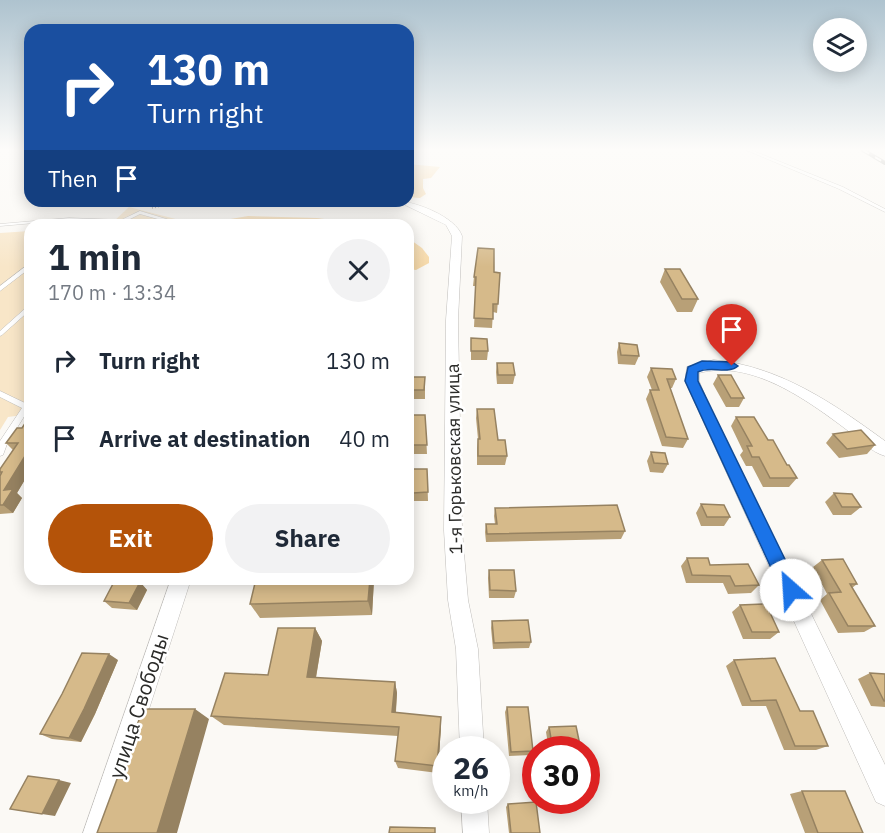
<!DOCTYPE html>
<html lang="en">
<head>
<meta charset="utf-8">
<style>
	:root { --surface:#fff; --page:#f2f2f3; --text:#1f2937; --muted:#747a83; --accent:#b45309 }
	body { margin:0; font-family:"IBM Plex Sans",sans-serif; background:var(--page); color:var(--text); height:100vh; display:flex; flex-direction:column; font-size:22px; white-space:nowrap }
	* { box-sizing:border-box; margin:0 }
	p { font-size:20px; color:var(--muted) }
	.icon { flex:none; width:33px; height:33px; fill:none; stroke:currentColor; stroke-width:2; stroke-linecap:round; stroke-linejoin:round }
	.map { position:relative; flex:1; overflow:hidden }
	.sheet { position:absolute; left:24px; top:219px; width:390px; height:366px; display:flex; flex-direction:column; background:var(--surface); border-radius:18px; box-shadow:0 3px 15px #0003 }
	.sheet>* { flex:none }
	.guide { position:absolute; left:24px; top:24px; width:390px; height:183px; border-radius:18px; box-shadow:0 3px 15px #0003; background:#1a4fa0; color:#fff; overflow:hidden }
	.tools { position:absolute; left:813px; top:18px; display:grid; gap:12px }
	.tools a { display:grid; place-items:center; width:54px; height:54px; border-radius:50%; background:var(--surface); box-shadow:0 3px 15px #0003; font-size:30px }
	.speed { position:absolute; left:432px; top:736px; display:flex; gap:12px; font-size:30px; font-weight:700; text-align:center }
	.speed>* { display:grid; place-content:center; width:78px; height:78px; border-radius:50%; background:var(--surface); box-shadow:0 3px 15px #0003; line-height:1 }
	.speed small { font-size:15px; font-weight:400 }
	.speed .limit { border:9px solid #d22; background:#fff; color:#111 }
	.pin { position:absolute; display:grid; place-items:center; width:51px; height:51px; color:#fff; margin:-62px -26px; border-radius:50% 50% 50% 0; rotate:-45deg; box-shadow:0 0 6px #0007 }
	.pin .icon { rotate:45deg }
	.me { position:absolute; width:66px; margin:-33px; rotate:334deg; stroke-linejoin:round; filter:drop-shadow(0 0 4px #0008) }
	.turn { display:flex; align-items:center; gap:21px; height:126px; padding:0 24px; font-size:27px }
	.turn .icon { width:78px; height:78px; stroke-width:2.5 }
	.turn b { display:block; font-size:42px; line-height:51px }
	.then { display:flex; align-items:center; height:57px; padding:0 24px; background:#0003; gap:12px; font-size:22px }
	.round { display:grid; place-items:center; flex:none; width:63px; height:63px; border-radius:32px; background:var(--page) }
	.overview { display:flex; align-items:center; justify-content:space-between; height:102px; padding:0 24px }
	h1 { font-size:36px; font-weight:700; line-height:45px }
	.button { display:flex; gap:12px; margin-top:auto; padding:12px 24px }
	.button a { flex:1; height:69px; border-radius:36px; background:var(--accent); color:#fff; font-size:24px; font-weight:700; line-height:69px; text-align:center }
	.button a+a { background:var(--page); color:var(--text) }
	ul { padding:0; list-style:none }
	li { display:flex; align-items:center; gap:18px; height:78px; padding:0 24px }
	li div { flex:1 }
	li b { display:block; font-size:22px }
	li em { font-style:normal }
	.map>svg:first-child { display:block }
	.green { fill:#f8e6c8 }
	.water { fill:#f7daaa }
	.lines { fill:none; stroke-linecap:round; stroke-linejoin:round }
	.lane-casing { stroke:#bfbdba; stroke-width:1 }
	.street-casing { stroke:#bfbdba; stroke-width:1 }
	.path { stroke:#91908d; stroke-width:1.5; stroke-dasharray:1 2; stroke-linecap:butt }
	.lane { fill:#fff; fill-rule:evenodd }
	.street { fill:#fff; fill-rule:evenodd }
	.rail-casing { stroke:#8b8a87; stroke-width:4 }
	.rail { stroke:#fff; stroke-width:2; stroke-dasharray:7; stroke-linecap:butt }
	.wall { fill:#b8a077 }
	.shaded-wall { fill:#968261 }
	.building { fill:#d6ba8a; stroke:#968261; stroke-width:1.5 }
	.route { fill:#1a73e8; stroke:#114b97; stroke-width:1.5 }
	.labels { text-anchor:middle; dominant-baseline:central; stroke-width:5; stroke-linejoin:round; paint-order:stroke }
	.street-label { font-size:18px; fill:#2b2b29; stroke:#fff }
	.near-street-label { font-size:21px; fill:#2b2b29; stroke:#fff }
</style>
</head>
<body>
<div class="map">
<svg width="885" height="833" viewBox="0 0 885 833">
	<rect width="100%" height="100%" fill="#fbf9f5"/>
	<path class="green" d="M129 207 199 225H98L111 224Z
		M30 231V414L8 417 0 430V233Z"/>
	<path class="water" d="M408 164 440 167 431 178 423 179V188L426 194 420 198 408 197Z
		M248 216 317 218 369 225H218L219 221Z
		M408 238 422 248 429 257V263L416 270 408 269Z"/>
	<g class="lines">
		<defs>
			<path id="lane" d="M746 150H751L843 187 885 209V212L839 189Z
				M140 211 186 225H179L140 214 124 222 121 225H117L119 222 69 220 0 226V224L69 218 121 220Z
				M30 263V268L0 291V286Z
				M30 305V310L2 335 0 336V331L28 306Z
				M0 391 25 403 27 399 30 398V407L7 444 3 455 0 456V441L22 408 0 397Z"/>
			<path id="street" d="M397 201C415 201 456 217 462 236L458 320 462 530 468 600 478 649 484 750H460L456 649 448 600 444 530 446 320 452 236 446 225Z
				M714 360C779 366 833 403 885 441V456C871 452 858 438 847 430 807 400 751 359 699 373V381L709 405 885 765V806L876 802 685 381 687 367Z
				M171 579H191L109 833H83Z
				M461 801H487L489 833H463Z"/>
		</defs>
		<use href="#lane" class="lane-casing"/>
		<use href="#street" class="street-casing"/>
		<path class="path" d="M152 208 187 201"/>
		<use href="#lane" class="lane"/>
		<use href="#street" class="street"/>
		<defs>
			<path id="rail" d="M863 150 885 163"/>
		</defs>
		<use href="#rail" class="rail-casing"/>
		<use href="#rail" class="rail"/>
	</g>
	<path class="wall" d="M665 269 698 299 692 312H677L660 282Z
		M494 272 500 273 497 313 493 312 492 328 474 327 476 286H473L474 277Z
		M471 338 488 351 487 360H471Z
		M619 343 639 356 635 365 618 364 617 352Z
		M497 363 515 375 513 384H497L496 372Z
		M651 368 676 379 672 388H670L688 439 683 448 662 446 646 399 650 390H652L647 377Z
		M718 375 744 398 739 407H726L713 384Z
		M408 377 425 386V399H408Z
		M477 409 498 440 507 456 505 465H477V448L478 439 476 418Z
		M408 415H425L427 454H408Z
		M30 416V471L17 493 22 498 13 513 0 514V469L13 450 6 443 22 428Z
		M736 417 768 440 797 478 789 487H763L752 466H746L740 455 743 451 731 426Z
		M833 434 875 445 867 454 839 458 826 443Z
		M651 452 668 464 663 473 650 472 647 461Z
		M427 469 428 501H413V493Z
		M834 493 861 507 851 515H833L825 502Z
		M701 504 730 517 724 526H701L696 513Z
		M495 508 625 531 621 539 486 542 485 532 486 524H495L494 516Z
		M687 558 710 565 759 585 751 593 728 594 723 583H686L681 566Z
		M822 560 857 584 852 588 875 626 864 632 838 633 820 600 827 594 813 567Z
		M489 570 516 591 514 598H489L488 578Z
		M374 579 372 615 260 618 250 604Z
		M140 582 147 590 137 610 112 608 104 601Z
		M740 605 779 632 770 639H743L732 612Z
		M492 621 531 642 529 648 493 649 491 628Z
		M315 628 322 641 316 678 395 682 397 693 396 712 441 726 438 773 398 768 395 761 398 736 224 725 211 716 268 675Z
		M118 660 95 714 81 742 52 739 40 734Z
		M734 660 800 711 828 746 816 750H784L766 706H742L726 666Z
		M870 673 885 674V707L871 706 858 679Z
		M507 707 533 751 531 755 509 756 505 712Z
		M549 727 581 750H549L546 732Z
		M802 791 863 833H805L790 794Z
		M508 804 540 833H509L506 807Z"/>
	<path class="shaded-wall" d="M412 318V327L408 358V345Z
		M30 448V471L17 493 22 498 13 513 3 505 4 490Z
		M370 579H374V580L372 615 368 601Z
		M140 582 147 590 137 610 129 603Z
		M315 628 322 641 314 688 307 677Z
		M109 654 118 660 95 714 81 742 69 738Z
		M395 682 397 693 395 721 392 712Z
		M195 709 209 719 177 833H157Z
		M441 717V726L438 773 437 766Z
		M59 780 71 783 55 816 42 814Z"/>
	<path class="building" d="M478 248 494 249V272L500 273 498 304H493V319L474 318 476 277H474Z
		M665 269H680L698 299H682Z
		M408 317 412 318 408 345Z
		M471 338 487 339 488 351H471Z
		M619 343 637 345 639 356 621 355Z
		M497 363H513L515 375H498Z
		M651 368 672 369 676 379H667L688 439 666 437 650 390H659Z
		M718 375H731L744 398H731Z
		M408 377H425L424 390H408Z
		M477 409H494L498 440H505L507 456H478V439H480Z
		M408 415H425L427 445H408Z
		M30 416V448L4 490 13 489 3 505H0V476L2 472H0V469L18 443H6L17 428H22Z
		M736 417H754L768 440H773L787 465H789L797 478H770L759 457H752L747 446H752Z
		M861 430 875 445 847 449 833 434Z
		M651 452 665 453 668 464 654 463Z
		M413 469H427L428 492 413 493Z
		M834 493 852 494 861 507H842Z
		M701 504 724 505 730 517H707Z
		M617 505 625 531 487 534 486 524H497L495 508Z
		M687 558H708L710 565 748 564 759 585 735 586 730 576 692 575Z
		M843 559 857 584H850L875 626H848L829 593 841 592 822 560Z
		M489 570H514L516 591 490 590Z
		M256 579H370L368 601 250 604Z
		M115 580 140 582 129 603 104 601Z
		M766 604 779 632H752L740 605Z
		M528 620 531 642 494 643 492 621Z
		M278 628H315L307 677 395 682 392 712 441 717 437 766 395 761 399 727 211 716 225 673 268 675Z
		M82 653 109 654 84 709 69 738 40 734 62 694Z
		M775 658 800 711H813L828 746H795L776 700 751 701 734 660Z
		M870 673 885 674V701H884Z
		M507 707H528L533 751 511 752Z
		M143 709H195L157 833H97Z
		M576 726 581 750H553L549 727Z
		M28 776 59 780 42 814 10 809Z
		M802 791H845L863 833H818Z
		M536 802 540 833H511L508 804Z
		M390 827 435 828V833H389Z"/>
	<linearGradient id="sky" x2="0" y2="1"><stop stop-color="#aec3cf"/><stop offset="0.56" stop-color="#fdfcfa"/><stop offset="1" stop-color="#fdfcfa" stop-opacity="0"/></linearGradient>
	<rect width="885" height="267" fill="url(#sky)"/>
	<path class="route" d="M702 361 732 362 738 366C728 375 710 365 698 372V381L800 590 797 596 791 599 784 596 685 381 688 367Z"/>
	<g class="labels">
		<g class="street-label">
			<text transform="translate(454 459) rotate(-91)">1-я Горьковская улица</text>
		</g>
		<g class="near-street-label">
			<text transform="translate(138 706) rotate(-72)">улица Свободы</text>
		</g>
	</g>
</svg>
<div class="tools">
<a><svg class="icon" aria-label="layers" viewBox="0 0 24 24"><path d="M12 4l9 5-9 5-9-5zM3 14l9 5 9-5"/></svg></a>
</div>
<div class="speed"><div>26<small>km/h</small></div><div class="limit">30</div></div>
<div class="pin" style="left:732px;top:366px;background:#d93025"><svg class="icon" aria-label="arrive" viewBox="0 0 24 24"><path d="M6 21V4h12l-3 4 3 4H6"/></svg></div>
<svg class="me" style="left:791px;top:590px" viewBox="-20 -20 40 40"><circle r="19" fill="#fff"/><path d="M0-13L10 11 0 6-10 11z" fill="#1a73e8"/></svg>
<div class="guide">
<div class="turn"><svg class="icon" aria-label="right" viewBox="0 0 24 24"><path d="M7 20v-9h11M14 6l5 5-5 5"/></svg><div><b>130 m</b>Turn right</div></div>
<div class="then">Then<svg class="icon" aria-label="arrive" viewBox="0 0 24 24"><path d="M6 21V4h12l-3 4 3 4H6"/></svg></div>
</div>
<section class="sheet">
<div class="overview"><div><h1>1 min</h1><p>170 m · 13:34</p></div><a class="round"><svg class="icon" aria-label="close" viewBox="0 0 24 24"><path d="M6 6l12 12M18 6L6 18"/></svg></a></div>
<ul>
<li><svg class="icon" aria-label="right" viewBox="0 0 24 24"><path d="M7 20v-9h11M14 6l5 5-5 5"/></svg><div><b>Turn right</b></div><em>130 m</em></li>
<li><svg class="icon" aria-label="arrive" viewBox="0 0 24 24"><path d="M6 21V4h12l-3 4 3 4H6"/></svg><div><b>Arrive at destination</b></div><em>40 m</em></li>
</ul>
<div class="button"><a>Exit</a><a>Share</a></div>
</section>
</div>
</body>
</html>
